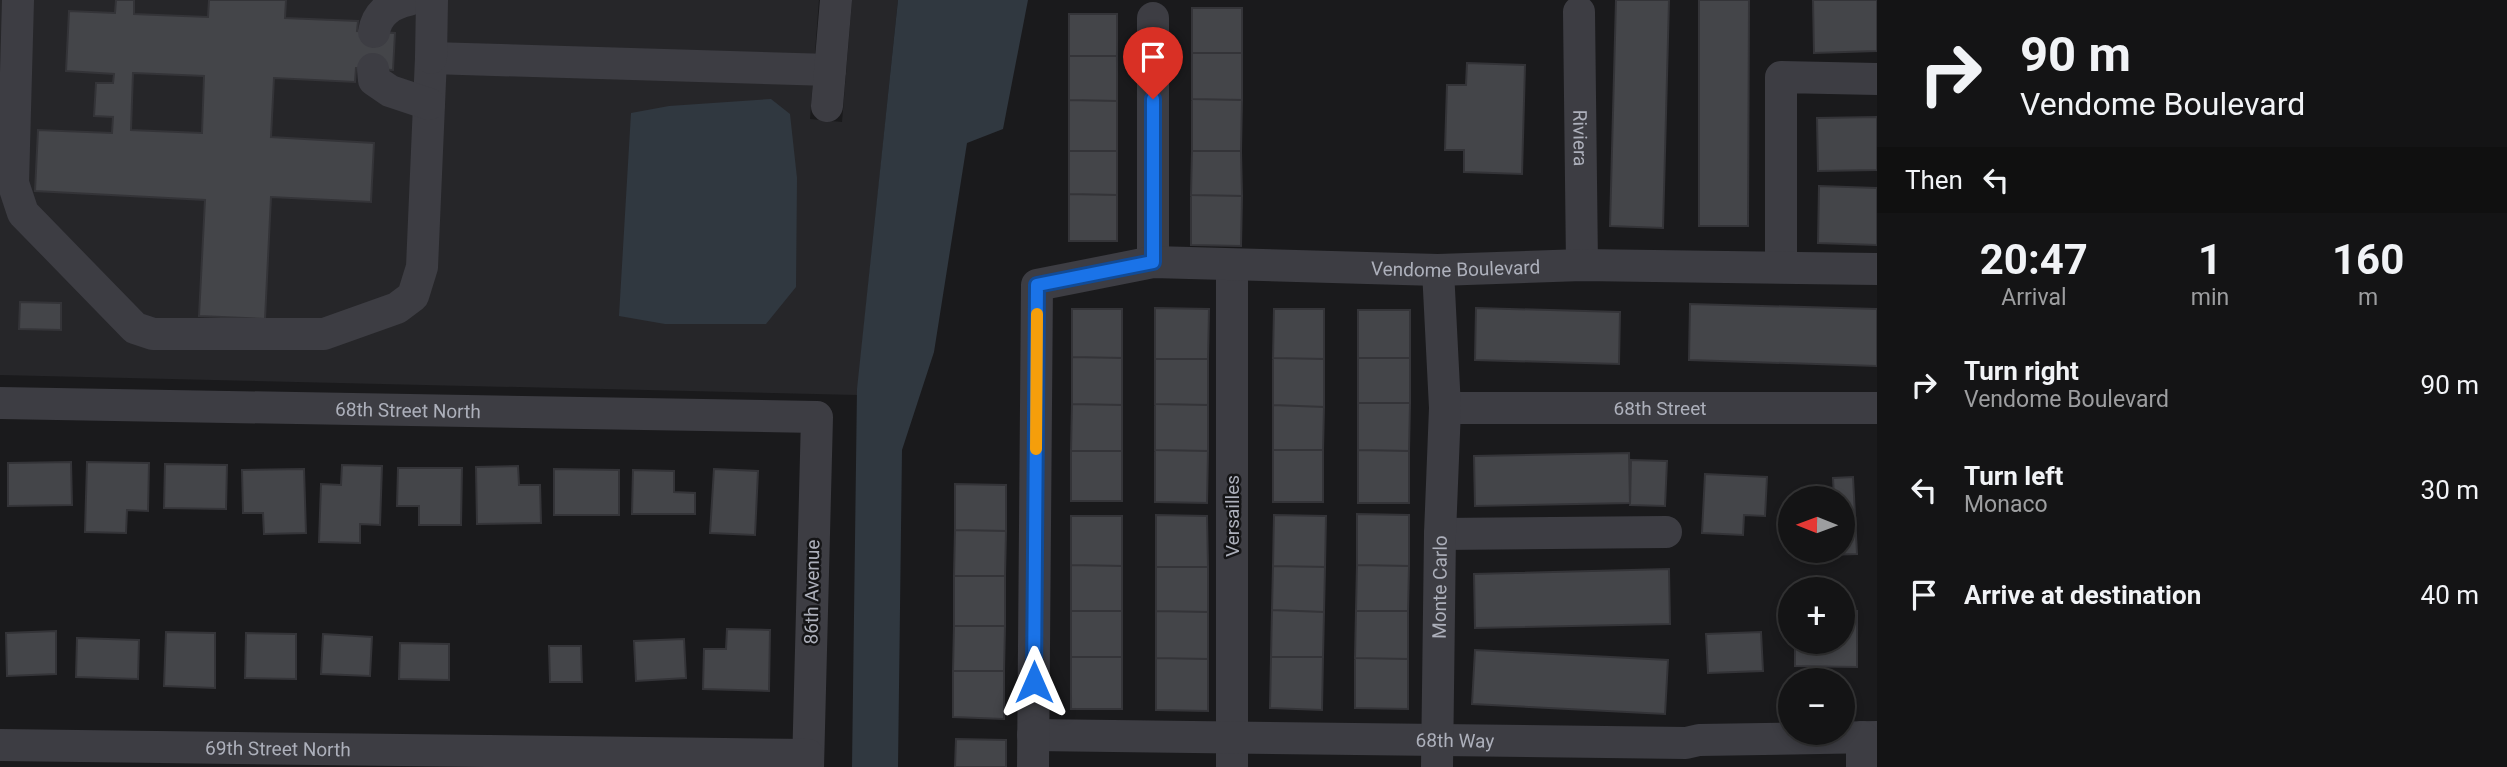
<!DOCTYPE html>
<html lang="en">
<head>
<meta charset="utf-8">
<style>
	:root { --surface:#141415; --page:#212122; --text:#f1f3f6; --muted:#9d9ea0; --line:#333334 }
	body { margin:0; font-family:Roboto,sans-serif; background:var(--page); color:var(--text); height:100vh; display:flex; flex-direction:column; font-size:26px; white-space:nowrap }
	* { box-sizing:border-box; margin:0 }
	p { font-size:23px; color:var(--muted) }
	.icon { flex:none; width:38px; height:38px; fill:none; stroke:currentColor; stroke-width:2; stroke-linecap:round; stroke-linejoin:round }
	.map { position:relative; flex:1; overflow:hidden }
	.side { display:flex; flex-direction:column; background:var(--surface); width:630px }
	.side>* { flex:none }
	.banner { background:#141415; color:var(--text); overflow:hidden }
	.needle { width:46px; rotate:271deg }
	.buttons { position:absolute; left:1778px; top:486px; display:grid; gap:14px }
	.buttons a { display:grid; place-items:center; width:77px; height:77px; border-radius:50%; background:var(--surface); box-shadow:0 4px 10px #0003,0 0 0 2px var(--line); font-size:35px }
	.pin { position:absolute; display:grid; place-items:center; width:60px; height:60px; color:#fff; margin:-72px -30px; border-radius:50% 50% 50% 0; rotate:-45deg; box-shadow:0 0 7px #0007 }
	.pin .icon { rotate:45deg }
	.me { position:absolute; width:77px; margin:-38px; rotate:0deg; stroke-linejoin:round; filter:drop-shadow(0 0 5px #0008) }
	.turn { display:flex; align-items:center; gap:24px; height:147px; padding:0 28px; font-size:32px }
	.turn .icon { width:91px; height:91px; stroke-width:2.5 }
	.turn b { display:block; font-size:49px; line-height:60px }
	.then { display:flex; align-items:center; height:66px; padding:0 28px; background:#0003; gap:14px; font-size:26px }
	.eta { display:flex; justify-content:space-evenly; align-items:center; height:119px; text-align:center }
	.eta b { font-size:42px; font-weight:700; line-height:49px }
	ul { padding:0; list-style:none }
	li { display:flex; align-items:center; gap:21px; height:105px; padding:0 28px }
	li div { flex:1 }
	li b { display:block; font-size:26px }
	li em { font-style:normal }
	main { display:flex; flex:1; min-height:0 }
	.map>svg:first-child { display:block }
	.built { fill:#262629 }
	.water { fill:#303840 }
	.building { fill:#444549; stroke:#343438; stroke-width:2; fill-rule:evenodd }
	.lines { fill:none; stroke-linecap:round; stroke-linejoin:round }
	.minor { stroke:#3d3d43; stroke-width:32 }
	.route-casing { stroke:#114b97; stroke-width:18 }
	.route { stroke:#1a73e8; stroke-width:12 }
	.slow { stroke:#f59e0b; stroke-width:12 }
	.labels { text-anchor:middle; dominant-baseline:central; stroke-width:5; stroke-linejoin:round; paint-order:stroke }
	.street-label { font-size:19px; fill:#adb0bb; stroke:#151517 }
</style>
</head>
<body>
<main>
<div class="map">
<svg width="1877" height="767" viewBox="0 0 1877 767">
	<rect width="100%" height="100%" fill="#1a1a1c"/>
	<path class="built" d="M0 0H819L810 119 842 122 852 0H898L857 395 0 375Z"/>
	<path class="water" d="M898 0H1028L1003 129 967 143 934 352 902 450 898 767H852L857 389Z
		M771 99 790 114 797 178 796 287 766 324H665L619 316 631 113 669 106Z"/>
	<path class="building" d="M116 0H134V14L208 17 209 0H286L285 18 358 21 357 31 395 33 393 70 356 68 355 82 274 78 271 137 374 143 371 202 271 197 265 319 199 316 205 200 35 191 38 130 112 133 113 117 94 116 96 83H113L114 74 66 71 69 11 115 13ZM133 73 204 76 202 133 131 130Z
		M1616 0H1669L1663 228 1610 226Z
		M1699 0H1749L1748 226H1699Z
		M1813 0H1877V51L1814 53Z
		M1192 8H1242V53H1192Z
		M1069 14H1117V56H1069Z
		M1192 53H1242V100L1192 99Z
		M1069 56H1117V101L1069 100Z
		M1467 63 1525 65 1522 174 1464 172V150H1445L1447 85H1466Z
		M1192 99 1242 100 1241 151H1192Z
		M1069 100 1117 101V151H1069Z
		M1877 117V170L1818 171 1817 118Z
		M1069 151H1117V195L1069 194Z
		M1192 151H1241L1242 196 1191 195Z
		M1819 186 1877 188V245L1818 243Z
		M1069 194 1117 195V241H1069Z
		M1191 195 1242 196 1241 246 1191 245Z
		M20 302 61 303V330L19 329Z
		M1690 304 1877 309V366L1689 360Z
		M1155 308 1209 309 1208 359H1155Z
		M1476 308 1620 312 1619 364 1475 360Z
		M1072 309H1122V358L1072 357Z
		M1274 309H1324V359L1273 358Z
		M1358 310H1410V358H1358Z
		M1072 357 1122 358V405L1072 404Z
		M1273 358 1324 359V407L1273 405Z
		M1358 358H1410V403H1358Z
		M1155 359H1208V405L1155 404Z
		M1358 403H1410L1409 451 1358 450Z
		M1072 404 1122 405V451H1071Z
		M1155 404 1208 405V451L1155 450Z
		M1273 405 1324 407 1323 450H1273Z
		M1155 450 1208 451 1207 503 1155 502Z
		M1273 450H1323V502H1273Z
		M1358 450 1409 451V503H1358Z
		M1071 451H1122V501H1071Z
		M1629 453 1630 503 1475 506 1474 456Z
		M1631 460 1667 461 1665 506 1630 505Z
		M71 462 72 505 8 506V463Z
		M87 462 149 463 148 511 127 510 126 533 85 532Z
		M165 464 227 465 226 509 164 508Z
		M342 465 382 466 380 525 360 524V543L319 542 321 484 341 485Z
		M518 466 519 485H540L541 523 477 524 476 467Z
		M398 468H462L461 525H419V506H397Z
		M304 469 306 533 264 534 263 513H243L242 470Z
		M554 469 619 470V515H554Z
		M714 469 758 471 755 535 710 533Z
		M633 470 674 471V492L695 493V514H632Z
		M1705 474 1767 477 1765 516 1744 515 1743 535 1702 533Z
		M1853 477 1857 554 1824 555V551H1843V499L1795 498 1834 497 1833 478Z
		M955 484 1006 485V531L955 530Z
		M1357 514 1409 515V566L1357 565Z
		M1156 515 1207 516 1208 567H1156Z
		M1274 515 1326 516 1325 567 1273 566Z
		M1071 516H1122V566L1071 565Z
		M955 530 1006 531 1005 576H954Z
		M1071 565 1122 566V611H1071Z
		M1357 565 1409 566 1408 611H1356Z
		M1273 566 1325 567 1324 612 1272 610Z
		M1156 567H1208V612L1156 611Z
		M1669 569 1670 624 1475 628 1474 574Z
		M954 576H1005V626H954Z
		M1272 610 1324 612 1323 657H1271Z
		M1071 611H1122V657H1071Z
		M1156 611 1208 612V659L1156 658Z
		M1356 611H1408V659L1355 658Z
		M1843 611H1857V667L1795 666V642H1843Z
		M954 626H1005L1004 671H953Z
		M727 629 770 630 769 691 703 689 704 649H726Z
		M56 631V674L7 676 6 633Z
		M166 632 215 633V688L164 686Z
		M1761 632 1763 671 1708 673 1706 634Z
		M246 633 296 634V679L245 678Z
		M323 634 372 637 370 676 321 674Z
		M77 638 139 640 138 679 76 677Z
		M684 639 686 678 636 681 634 641Z
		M400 643 449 644V680L399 679Z
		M549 646H581L582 682H550Z
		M1475 650 1668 660 1665 714 1472 704Z
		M1071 657H1122V709H1071Z
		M1271 657H1323L1322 710 1270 708Z
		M1156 658 1208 659V711L1156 710Z
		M1355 658 1408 659V709L1355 708Z
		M953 671H1004V719L953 717Z
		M956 739 1006 740V767H955Z"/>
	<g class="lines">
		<g class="minor">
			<path d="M18 0 13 183 23 213 135 328 153 334H324L397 308 413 296 422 267 431 58 830 70"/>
			<path id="s1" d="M1579 12 1582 265"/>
			<path d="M374 32C377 13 391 4 409 0"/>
			<path d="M431 58 432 0"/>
			<path d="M373 69 374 80 390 91 429 104"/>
			<path d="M827 106 836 0"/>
			<path d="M1153 262V18"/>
			<path d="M1232 265V767"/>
			<path d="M1781 266V77L1877 79"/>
			<path id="s2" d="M0 403 817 417 808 767"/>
			<path id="s3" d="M1445 408H1877"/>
			<path d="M1440 534 1666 532"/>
			<path id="s4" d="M1033 735 1686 743 1699 740 1877 737"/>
			<path id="s5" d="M0 745 808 755"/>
			<path id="s6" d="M1033 767 1037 285 1153 262 1438 270 1582 265 1877 269"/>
			<path id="s7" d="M1437 767 1440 534 1445 408 1438 270"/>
			<path d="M1862 767V737"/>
		</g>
	</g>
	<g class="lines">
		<defs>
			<path id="route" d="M1034 682 1037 285 1153 262V99"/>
		</defs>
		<use href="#route" class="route-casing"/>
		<use href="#route" class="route"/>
		<path class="slow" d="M1036 449 1037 314"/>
	</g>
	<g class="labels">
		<g class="street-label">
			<text stroke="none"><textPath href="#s1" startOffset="126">Riviera</textPath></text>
			<text stroke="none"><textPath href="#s6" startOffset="903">Vendome Boulevard</textPath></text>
			<text stroke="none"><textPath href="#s3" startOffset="215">68th Street</textPath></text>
			<text stroke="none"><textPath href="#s2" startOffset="408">68th Street North</textPath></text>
			<text transform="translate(1232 516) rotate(-90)">Versailles</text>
			<text stroke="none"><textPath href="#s7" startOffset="180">Monte Carlo</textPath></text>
			<text transform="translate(812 592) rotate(-89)">86th Avenue</text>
			<text stroke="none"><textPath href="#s4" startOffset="422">68th Way</textPath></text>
			<text stroke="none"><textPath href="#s5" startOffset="278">69th Street North</textPath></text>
		</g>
	</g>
</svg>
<div class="buttons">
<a><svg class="needle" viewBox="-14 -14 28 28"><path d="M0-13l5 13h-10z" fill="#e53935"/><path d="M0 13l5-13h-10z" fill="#9d9ea0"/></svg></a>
<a>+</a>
<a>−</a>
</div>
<div class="pin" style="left:1153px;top:99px;background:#d93025"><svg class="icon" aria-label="arrive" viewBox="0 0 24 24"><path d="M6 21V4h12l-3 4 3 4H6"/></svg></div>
<svg class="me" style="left:1034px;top:682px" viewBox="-20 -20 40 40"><path d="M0-17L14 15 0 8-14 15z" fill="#1a73e8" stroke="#fff" stroke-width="4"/></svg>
</div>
<section class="side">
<div class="banner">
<div class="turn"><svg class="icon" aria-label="right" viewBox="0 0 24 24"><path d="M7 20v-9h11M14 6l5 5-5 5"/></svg><div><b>90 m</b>Vendome Boulevard</div></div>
<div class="then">Then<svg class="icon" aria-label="left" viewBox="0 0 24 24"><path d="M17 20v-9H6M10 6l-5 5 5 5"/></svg></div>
</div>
<div class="eta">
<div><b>20:47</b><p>Arrival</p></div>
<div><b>1</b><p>min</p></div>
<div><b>160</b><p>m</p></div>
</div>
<ul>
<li><svg class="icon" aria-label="right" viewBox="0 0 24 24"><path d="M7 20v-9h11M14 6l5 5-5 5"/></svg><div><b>Turn right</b><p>Vendome Boulevard</p></div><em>90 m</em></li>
<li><svg class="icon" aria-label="left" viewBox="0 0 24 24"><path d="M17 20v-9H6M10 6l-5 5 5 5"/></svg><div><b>Turn left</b><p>Monaco</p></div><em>30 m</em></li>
<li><svg class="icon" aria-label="arrive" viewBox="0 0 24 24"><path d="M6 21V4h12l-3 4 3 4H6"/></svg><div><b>Arrive at destination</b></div><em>40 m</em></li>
</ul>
</section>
</main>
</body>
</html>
